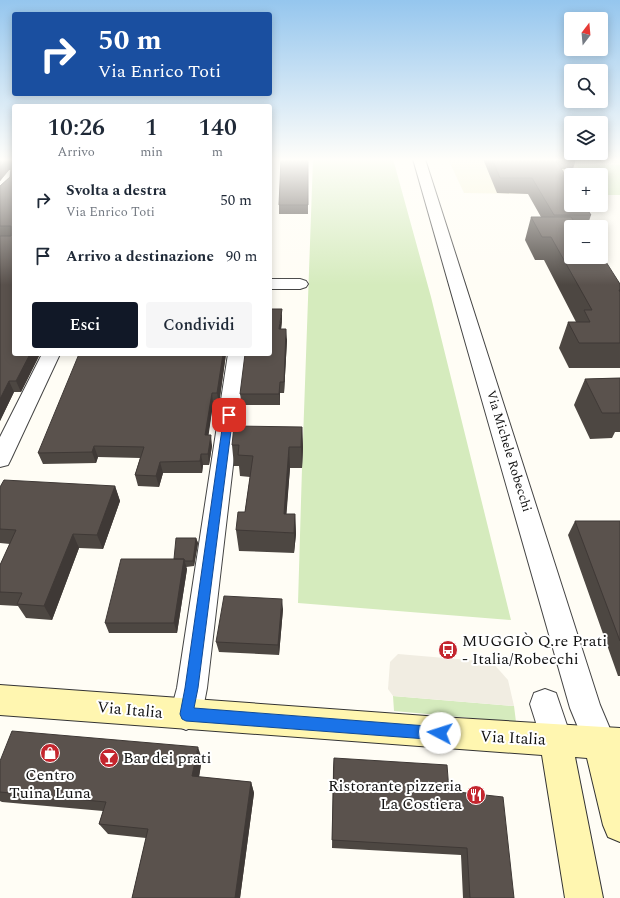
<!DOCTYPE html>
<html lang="it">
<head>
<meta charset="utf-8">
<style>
	:root { --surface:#fff; --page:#f6f6f7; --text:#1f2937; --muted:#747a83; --accent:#111827 }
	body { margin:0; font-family:Spectral,serif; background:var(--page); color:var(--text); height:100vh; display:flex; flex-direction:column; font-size:15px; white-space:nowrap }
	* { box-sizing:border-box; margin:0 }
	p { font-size:13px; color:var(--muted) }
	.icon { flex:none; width:22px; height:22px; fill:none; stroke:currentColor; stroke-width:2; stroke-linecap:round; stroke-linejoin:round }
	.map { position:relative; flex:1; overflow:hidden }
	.details { position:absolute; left:12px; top:104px; width:260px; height:252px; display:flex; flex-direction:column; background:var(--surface); border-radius:4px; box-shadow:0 2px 10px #0003 }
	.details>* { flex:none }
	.hud { position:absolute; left:12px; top:12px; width:260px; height:84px; border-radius:4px; box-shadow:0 2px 10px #0003; background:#1a4fa0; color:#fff; overflow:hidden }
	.needle { width:26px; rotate:16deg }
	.controls { position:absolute; left:564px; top:12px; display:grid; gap:8px }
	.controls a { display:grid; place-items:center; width:44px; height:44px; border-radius:4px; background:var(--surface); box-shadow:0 2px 10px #0003; font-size:20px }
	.pin { position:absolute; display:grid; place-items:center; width:34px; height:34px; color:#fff; margin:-17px; border-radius:8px; box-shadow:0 2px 6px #0006 }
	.me { position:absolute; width:44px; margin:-22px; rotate:275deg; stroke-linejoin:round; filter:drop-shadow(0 0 3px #0008) }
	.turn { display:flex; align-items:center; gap:14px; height:84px; padding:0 20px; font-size:18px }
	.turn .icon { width:52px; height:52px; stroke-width:2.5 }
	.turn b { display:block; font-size:28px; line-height:34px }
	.eta { display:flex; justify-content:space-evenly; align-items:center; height:68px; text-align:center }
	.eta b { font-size:24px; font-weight:600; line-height:28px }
	.button { display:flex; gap:8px; margin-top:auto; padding:8px 20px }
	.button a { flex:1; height:46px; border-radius:4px; background:var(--accent); color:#fff; font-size:16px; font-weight:600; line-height:46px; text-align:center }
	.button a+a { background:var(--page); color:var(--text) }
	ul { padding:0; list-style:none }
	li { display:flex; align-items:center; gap:12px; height:56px; padding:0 20px }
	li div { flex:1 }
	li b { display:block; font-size:15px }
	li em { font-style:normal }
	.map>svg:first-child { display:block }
	.farmland { fill:#f6f3d4 }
	.green { fill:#d5ebbd }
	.plaza { fill:#f1ede2 }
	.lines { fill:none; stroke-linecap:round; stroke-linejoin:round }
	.street-casing { stroke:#444; stroke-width:2 }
	.secondary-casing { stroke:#333; stroke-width:2 }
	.street { fill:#fff; fill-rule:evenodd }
	.secondary { fill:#fff6b0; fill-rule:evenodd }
	.wall { fill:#4d4742 }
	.shaded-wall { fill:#3f3936 }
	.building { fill:#5a524d; stroke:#3f3936 }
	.route { fill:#1a73e8; stroke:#114b97 }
	.labels { text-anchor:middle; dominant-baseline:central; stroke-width:4; stroke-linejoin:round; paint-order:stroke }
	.street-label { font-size:13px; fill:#111; stroke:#fff }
	.near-poi-label { font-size:16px; fill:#111; stroke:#fff; text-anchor:start }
	.near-street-label { font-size:16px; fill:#111; stroke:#fff }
</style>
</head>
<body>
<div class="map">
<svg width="620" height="898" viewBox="0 0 620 898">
	<rect width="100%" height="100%" fill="#fffdf5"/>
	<path class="farmland" d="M448 159H620V165H576L584 175H571V195L464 193Z"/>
	<path class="green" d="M313 159H393L431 297 511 620 298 603 302 468Z
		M576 165H620V195H601V175H584Z
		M393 696 514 706 516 722 394 711Z"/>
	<path class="plaza" d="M398 654 492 662 508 680 514 706 393 696 388 689 390 662Z"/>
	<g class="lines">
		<defs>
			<path id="street" d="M413 159H425L600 705 616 743 611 754 600 759 589 754 570 708Z
				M270 279H300L306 281 308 284 306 287 300 289H270Z
				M42 354H60L11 459 8 465 0 467V437Z
				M228 354H246L207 688 202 714 197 725 186 730 175 725 170 714 177 688Z
				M545 689 556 693 572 740 567 751 556 756 545 751 530 704 534 693Z"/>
			<path id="secondary" d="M0 685 440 717 620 728V842L608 837 603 825 587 758 575 757 603 898H565L542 755 0 715Z"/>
		</defs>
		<use href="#street" class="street-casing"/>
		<use href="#secondary" class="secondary-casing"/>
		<use href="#street" class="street"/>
		<use href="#secondary" class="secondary"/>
	</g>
	<path class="wall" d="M0 159H14V354H40L21 392H14L0 421V186L10 177 11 170H9L0 181Z
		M308 159V214H279V205Z
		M483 159H576L573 169H561L591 215 587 227H571L620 284V368H569L559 348 568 322H576L544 260H535L525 240 531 217H541L528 194 497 193Z
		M282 320 281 329 287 340 284 393H280V405H242L240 394Z
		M226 354 219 404H213L208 435 212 446 209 465H203L202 473H163L159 487 138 486 135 475 140 458 98 457 96 463 43 464 38 453Z
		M620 378V432H615L612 438 590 439 574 405 585 379Z
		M302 427 303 448 302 468H290L286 514H295L296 534 294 553 239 551 236 530 245 512 250 477 240 476 239 466H234L232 445Z
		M115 486 120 501 103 549 79 548 52 620 26 618 18 606 0 605V565L10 544 0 543V487Z
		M575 521H620V676H618L568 535Z
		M196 538 198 543 194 566 186 567 187 569 177 633H109L105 623Z
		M283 609 279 655 219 652 216 642Z
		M334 758 449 791 514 898H463L461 855 332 848 333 768Z
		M202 759 199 777 251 782 254 793 240 898H132L146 838 108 834 99 824 103 811 2 802 0 801V761Z"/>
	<path class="shaded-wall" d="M12 160 14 169 9 170 0 181V167L6 161Z
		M282 309V320L280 340 279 329Z
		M286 329 287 340 284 393V382Z
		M30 354H40L21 392 16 381Z
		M223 354H226L219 404 217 393Z
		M9 381 14 392 0 421V399Z
		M280 382V405L279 394Z
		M212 393 213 404 207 446 205 435Z
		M302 427 303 448 302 468 301 447Z
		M211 435 212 446 209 465 208 454Z
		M94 446 98 457 96 463 92 452Z
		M289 447 290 468 285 534 284 514Z
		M201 454 203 465 202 473 200 461Z
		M160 462 163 473 159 487 156 476Z
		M115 486 120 501 103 549 97 535Z
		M295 514 296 534 294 553V533Z
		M73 534 79 548 52 620 44 606Z
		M196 538 198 543 194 566 193 561Z
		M184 559 187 569 177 633 174 623Z
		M282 599 283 609 279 655 278 645Z
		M198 747 202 759 197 788 192 776Z
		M251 782 254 793 240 898H235Z"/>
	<path class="building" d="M0 159H14V354H30L16 381H9L0 399V236H11V226H0V186L10 177 12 160 6 161 0 167Z
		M281 159H308V205H279Z
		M492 159H555L571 184V205H584L591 215H554L532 178H500Z
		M531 217H571L578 227H571V257H601V254L620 284V290H619L620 292V343H579L568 322H590L584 310H592L551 237H542Z
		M270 309H282L279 329H286L284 382H280L279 394H240L245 354H270Z
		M79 354H223L217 393H212L205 435H211L208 454H201L200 461 160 462 156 476 135 475 144 447 94 446 92 452 38 453Z
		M620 378V413H602L585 379Z
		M234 426 302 427 301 447H289L284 514H295L294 533 236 530 238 512H245L253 456 238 455 239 445H232Z
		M4 480 115 486 97 535 73 534 44 606 17 604 22 593 0 592V565L16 530 0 529V487Z
		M575 521H620V641Z
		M176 538H196L193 561H185L184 559H174Z
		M121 559H184L174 623H105Z
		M224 596 282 599 278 645 216 642Z
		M12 731 198 747 192 776 251 782 235 898H132L148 829 99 824 106 802 0 792V761Z
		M334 758 447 765 449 791 503 797 514 898H470L467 848 332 840Z"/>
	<linearGradient id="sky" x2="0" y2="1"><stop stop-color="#95c6ee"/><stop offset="0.56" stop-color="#fffefa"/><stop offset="1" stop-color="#fffefa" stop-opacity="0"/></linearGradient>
	<rect width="620" height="285" fill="url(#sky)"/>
	<path class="route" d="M229 412 233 415 198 688 194 708 440 727 445 729 447 733 445 738 440 740 186 721 182 719 180 714 185 688 224 415Z"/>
	<defs>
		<symbol id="bus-disc" viewBox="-11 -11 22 22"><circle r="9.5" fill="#c4262e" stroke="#fff"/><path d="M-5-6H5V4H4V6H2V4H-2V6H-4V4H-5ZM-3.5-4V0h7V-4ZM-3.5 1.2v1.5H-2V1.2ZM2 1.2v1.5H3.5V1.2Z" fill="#fff"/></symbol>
		<symbol id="shop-disc" viewBox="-11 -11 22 22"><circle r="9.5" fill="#c4262e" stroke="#fff"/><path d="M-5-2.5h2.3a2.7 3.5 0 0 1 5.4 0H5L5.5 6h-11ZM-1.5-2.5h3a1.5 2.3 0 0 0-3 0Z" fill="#fff"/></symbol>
		<symbol id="bar-disc" viewBox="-11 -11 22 22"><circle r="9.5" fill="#c4262e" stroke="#fff"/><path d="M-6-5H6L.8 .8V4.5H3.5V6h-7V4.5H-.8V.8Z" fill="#fff"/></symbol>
		<symbol id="restaurant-disc" viewBox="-11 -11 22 22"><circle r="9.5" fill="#c4262e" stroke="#fff"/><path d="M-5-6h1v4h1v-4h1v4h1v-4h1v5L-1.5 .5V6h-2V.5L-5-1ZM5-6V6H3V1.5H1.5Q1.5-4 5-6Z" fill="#fff"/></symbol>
	</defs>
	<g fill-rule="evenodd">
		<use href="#bus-disc" x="437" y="639" width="22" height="22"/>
		<use href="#shop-disc" x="39" y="742" width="22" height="22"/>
		<use href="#bar-disc" x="98" y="747" width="22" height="22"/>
		<use href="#restaurant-disc" x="465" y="784" width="22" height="22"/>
	</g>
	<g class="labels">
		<g class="street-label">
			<text transform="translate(509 451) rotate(73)">Via Michele Robecchi</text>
		</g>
		<g class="near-poi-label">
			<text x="462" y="641">MUGGIÒ Q.re Prati<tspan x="462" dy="18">- Italia/Robecchi</tspan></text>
			<text x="123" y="758">Bar dei prati</text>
			<text x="50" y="775" text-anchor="middle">Centro<tspan x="50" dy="18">Tuina Luna</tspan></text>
			<text x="462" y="786" text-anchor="end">Ristorante pizzeria<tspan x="462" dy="18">La Costiera</tspan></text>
		</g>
		<g class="near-street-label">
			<text transform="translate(130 710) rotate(5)">Via Italia</text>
			<text transform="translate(513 738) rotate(3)">Via Italia</text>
		</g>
	</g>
</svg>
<div class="controls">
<a><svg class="needle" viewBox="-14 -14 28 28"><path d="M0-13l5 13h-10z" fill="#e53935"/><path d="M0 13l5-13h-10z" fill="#747a83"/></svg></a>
<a><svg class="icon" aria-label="search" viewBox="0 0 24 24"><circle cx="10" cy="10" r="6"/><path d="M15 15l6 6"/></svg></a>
<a><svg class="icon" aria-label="layers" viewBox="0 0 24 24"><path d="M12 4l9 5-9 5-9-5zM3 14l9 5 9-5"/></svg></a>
<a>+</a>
<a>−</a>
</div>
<div class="pin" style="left:229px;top:415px;background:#d93025"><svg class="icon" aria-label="arrive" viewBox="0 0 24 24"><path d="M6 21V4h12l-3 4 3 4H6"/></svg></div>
<svg class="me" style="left:440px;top:733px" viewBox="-20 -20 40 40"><circle r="19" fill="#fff"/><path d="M0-13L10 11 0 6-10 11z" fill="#1a73e8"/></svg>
<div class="hud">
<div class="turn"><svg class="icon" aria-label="right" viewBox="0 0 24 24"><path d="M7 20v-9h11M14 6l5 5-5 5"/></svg><div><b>50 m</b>Via Enrico Toti</div></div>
</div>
<section class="details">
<div class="eta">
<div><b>10:26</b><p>Arrivo</p></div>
<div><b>1</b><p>min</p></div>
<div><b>140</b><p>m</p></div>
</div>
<ul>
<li><svg class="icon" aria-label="right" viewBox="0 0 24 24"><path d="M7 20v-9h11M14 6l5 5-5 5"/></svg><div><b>Svolta a destra</b><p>Via Enrico Toti</p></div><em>50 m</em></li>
<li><svg class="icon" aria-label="arrive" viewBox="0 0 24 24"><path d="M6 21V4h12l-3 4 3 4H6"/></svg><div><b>Arrivo a destinazione</b></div><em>90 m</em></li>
</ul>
<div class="button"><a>Esci</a><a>Condividi</a></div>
</section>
</div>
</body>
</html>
